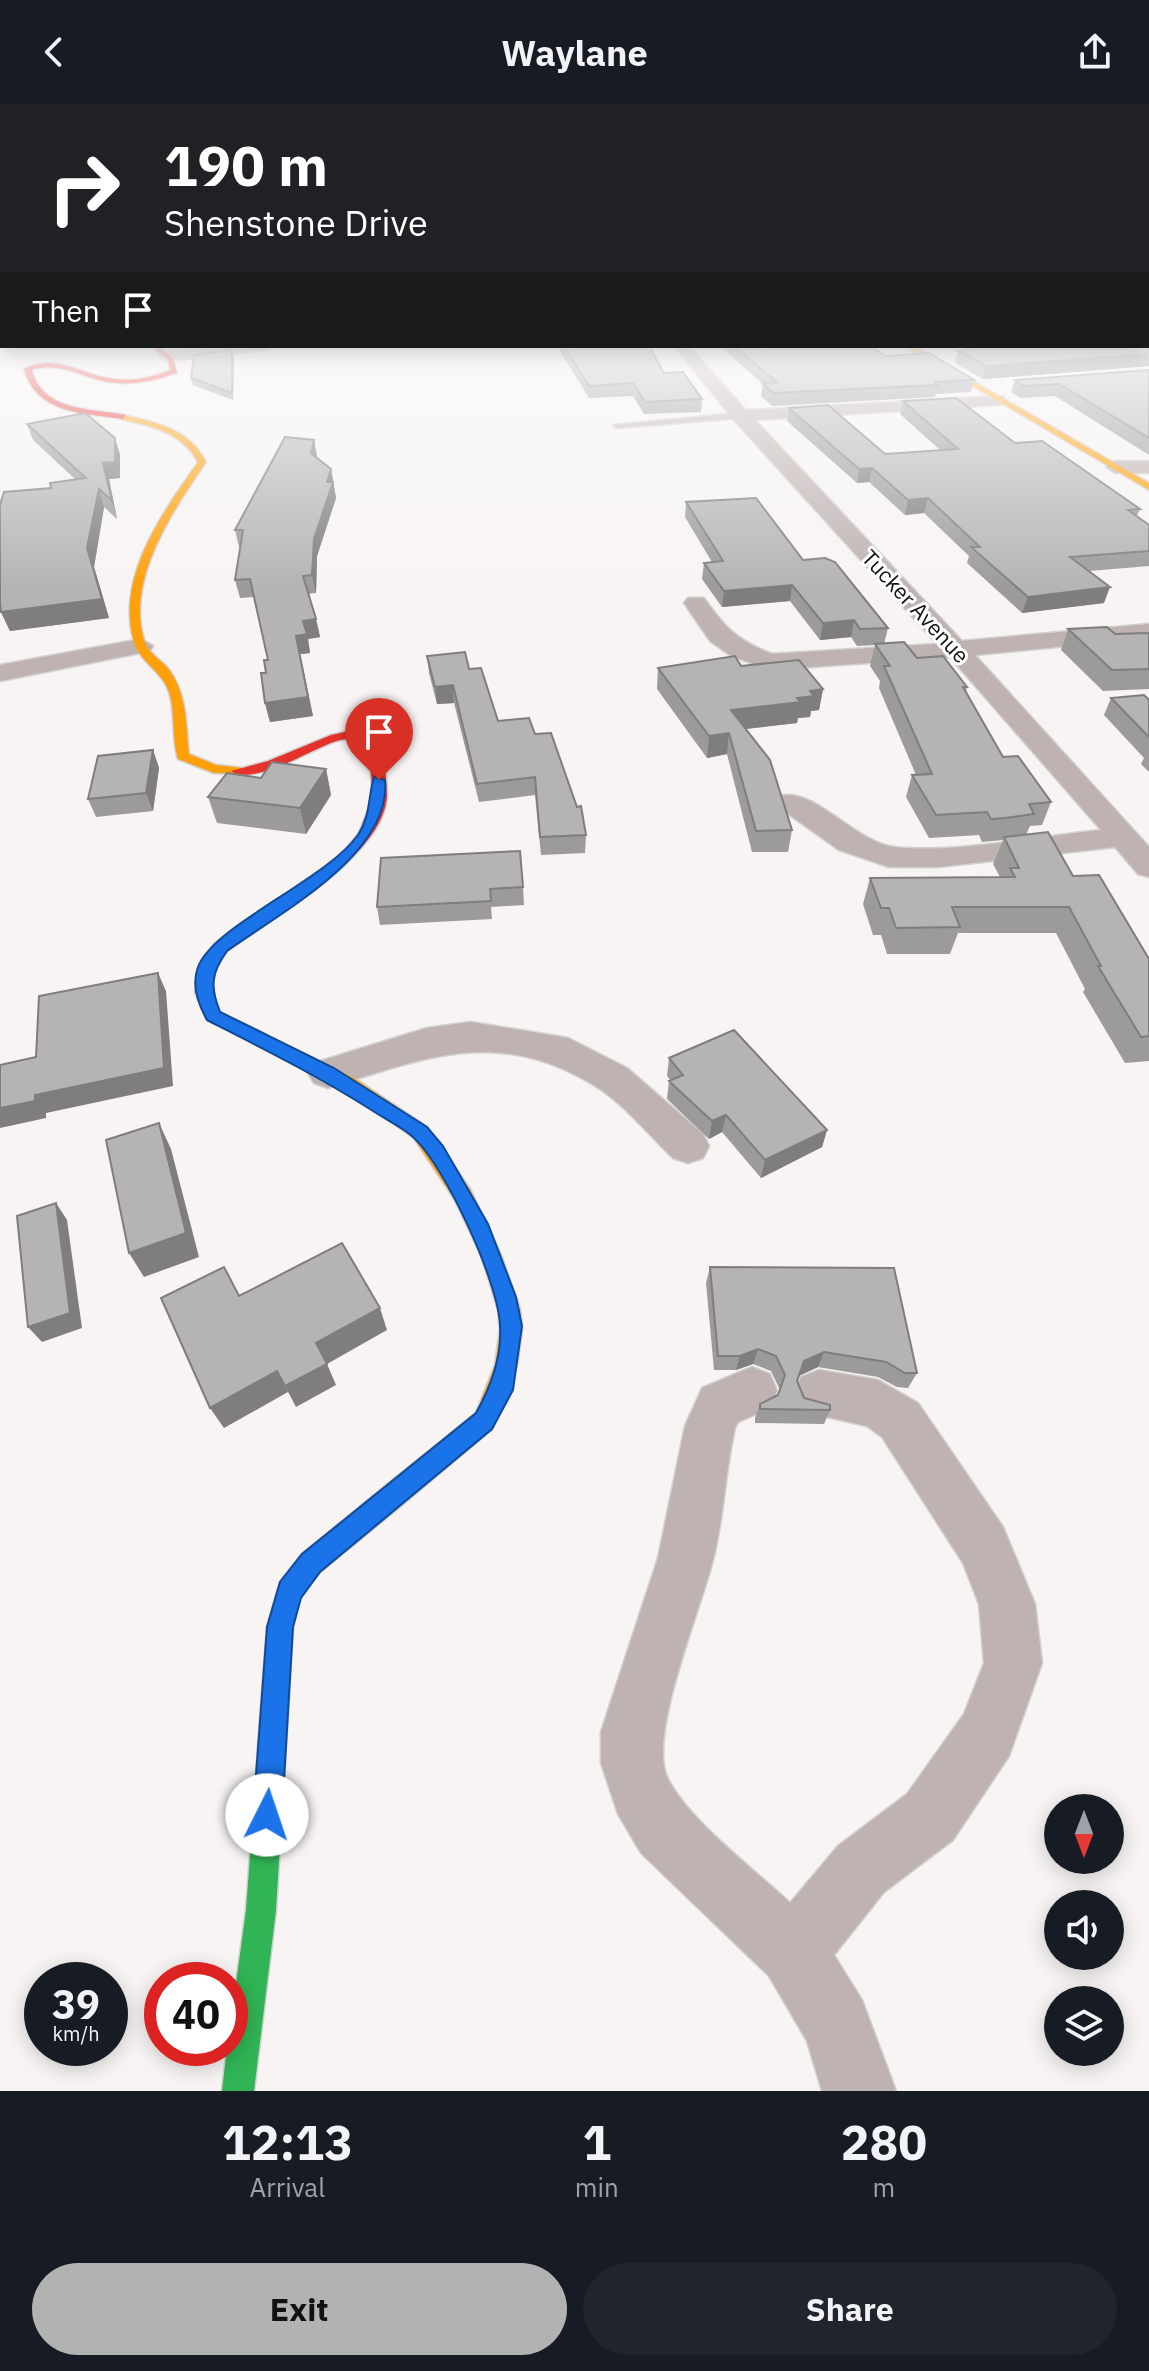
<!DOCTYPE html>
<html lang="en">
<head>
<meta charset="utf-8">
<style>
	:root { --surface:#171b24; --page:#20242c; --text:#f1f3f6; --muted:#9ea1a6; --accent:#b2b2b3 }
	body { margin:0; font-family:"IBM Plex Sans",sans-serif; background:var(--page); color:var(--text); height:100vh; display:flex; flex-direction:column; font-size:30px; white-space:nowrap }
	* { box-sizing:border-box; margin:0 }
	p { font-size:26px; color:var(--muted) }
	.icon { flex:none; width:44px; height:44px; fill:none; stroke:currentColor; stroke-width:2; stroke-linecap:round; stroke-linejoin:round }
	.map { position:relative; height:1987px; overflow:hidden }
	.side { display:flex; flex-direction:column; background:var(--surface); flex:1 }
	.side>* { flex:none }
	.banner { position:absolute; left:0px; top:0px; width:1150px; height:244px; box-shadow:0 4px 20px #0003; background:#202124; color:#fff; overflow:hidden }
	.needle { width:52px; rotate:180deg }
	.tools { position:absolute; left:1044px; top:1690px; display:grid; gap:16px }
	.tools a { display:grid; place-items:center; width:80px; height:80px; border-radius:50%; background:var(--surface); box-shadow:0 4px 20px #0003; font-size:40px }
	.speed { position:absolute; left:24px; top:1858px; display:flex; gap:16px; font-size:40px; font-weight:700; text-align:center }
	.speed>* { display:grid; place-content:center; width:104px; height:104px; border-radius:50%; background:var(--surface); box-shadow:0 4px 20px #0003; line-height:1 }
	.speed small { font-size:20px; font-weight:400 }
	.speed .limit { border:12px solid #d22; background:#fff; color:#111 }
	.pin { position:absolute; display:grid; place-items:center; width:68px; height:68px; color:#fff; margin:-82px -34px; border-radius:50% 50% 50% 0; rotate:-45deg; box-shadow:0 0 8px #0007 }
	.pin .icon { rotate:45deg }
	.me { position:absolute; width:88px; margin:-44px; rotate:4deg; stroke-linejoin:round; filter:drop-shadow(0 0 6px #0008) }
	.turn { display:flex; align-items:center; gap:28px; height:168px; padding:0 32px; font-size:36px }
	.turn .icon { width:104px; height:104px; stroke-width:2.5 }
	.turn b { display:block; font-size:56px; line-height:68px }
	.then { display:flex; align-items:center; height:76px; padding:0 32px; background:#0003; gap:16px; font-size:30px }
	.eta { display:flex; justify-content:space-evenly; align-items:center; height:136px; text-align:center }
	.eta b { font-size:48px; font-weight:700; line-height:56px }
	.button { display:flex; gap:16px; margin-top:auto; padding:16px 32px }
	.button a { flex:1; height:92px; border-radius:48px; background:var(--accent); color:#111; font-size:32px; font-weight:700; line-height:92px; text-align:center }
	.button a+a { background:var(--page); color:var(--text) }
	header { display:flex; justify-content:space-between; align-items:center; height:104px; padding:0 32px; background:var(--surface); font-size:36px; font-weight:700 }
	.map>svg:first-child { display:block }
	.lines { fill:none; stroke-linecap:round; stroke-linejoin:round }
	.lane-casing { stroke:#d2d0d0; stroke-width:3 }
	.street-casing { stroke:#d2d0d0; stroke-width:3 }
	.fast-casing { stroke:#d2d0d0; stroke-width:3 }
	.slow-casing { stroke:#d2d0d0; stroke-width:3 }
	.jam-casing { stroke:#d2d0d0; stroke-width:3 }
	.lane { fill:#beb3b1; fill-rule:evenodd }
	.street { fill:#beb3b1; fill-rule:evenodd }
	.fast { fill:#30b455; fill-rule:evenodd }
	.slow { fill:#ff9f0a; fill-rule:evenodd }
	.jam { fill:#e5322d; fill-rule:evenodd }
	.wall { fill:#9c9a9a }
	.shaded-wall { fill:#7f7d7d }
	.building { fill:#b5b3b3; stroke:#7f7d7d; stroke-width:2 }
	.route { fill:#1a73e8; stroke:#114b97; stroke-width:2 }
	.labels { text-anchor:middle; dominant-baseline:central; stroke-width:6; stroke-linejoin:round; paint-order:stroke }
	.far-street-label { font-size:22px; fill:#151313; stroke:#fff }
</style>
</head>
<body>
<header><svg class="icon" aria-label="back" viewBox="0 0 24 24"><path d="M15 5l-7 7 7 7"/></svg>Waylane<svg class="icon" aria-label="share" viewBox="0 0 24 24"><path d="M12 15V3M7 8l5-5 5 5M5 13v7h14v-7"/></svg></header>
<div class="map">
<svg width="1149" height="1987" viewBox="0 0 1149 1987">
	<rect width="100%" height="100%" fill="#f7f4f3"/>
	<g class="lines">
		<defs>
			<path id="lane" d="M740 309 743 314 617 324 613 321Z"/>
			<path id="street" d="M222 242H274L267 246 167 257 159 252 167 247Z
				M674 242H689L746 306 1004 292V300L998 301 755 316 962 537 1149 520V534L975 551 1149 743V773L1138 770 1115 743 938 763H889L839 746 780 704 776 698 780 692C814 683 855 738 894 743 951 750 1042 732 1101 726L950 553 769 566 730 551 710 537 684 499 688 494H704C726 525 737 536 772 550L937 540 734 316Z
				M1149 357V369H1115L1106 363 1115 357Z
				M141 535 153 542 150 547 0 577V561Z
				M471 918 568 934 627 964 703 1030 709 1042 703 1054 688 1059 673 1054C649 1031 625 1001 597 983 499 922 427 953 328 984L314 979 308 969 314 959 427 924Z
				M752 1263 770 1270 777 1287 770 1304 738 1318 735 1324C725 1368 724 1413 713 1456 701 1505 648 1630 667 1673 687 1715 755 1766 790 1799L838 1742 907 1690 964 1610 984 1559 979 1500 963 1459 882 1333 867 1322 801 1307 794 1290 801 1273 819 1266 878 1276 918 1299 1003 1423 1035 1500 1042 1559 1009 1652 953 1736 884 1788 834 1851 862 1896 896 1987H822L807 1937 769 1872 641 1749 618 1710 601 1659V1628L658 1454 685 1322 702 1284Z"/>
			<path id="fast" d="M382 1389 391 1392 394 1401 391 1410 320 1468 300 1493 293 1523 276 1806 254 1987H222L227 1944H230V1924L246 1806 267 1523 280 1478 302 1450 373 1392Z"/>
			<path id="slow" d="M905 242H913L1149 379V386Z
				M123 311C157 318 189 325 206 358 173 407 124 477 145 539 150 551 163 557 170 567 187 591 186 622 189 650L216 661 243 664V670L214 669 178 655C171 634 176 609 169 588 162 567 140 558 134 538 115 474 163 408 198 358 182 328 151 322 120 315Z
				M259 928 354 974 427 1023 470 1085 501 1151 520 1205 522 1225 517 1261 492 1325 391 1410 382 1413 373 1410 370 1401 373 1392 476 1309 495 1261 500 1225 498 1205 481 1151 455 1096 413 1033 342 984 253 938 250 934 253 930Z"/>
			<path id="jam" d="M151 242H158L173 254 177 269C154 277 131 282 107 278 80 273 59 257 32 266 43 308 90 304 126 311L123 315C84 309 36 310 24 265 54 249 79 269 109 274 130 278 150 274 170 266L168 256Z
				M354 626H374L380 630C382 650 387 672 387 692 384 752 272 814 227 847 210 871 208 881 220 908L265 930 268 934 265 938H253L207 916 195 888 198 864 215 839 340 752 359 729 373 694 368 634C357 634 347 634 337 637 313 644 253 683 231 667L268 657 331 631Z"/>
		</defs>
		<use href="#lane" class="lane-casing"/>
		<use href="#street" class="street-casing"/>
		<use href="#fast" class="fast-casing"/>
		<use href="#slow" class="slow-casing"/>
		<use href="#jam" class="jam-casing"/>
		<use href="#lane" class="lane"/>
		<use href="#street" class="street"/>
		<use href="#fast" class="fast"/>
		<use href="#slow" class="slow"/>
		<use href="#jam" class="jam"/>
	</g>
	<path class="wall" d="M1149 217V262L983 275 955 259 958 247 965 245 966 242H1148Z
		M560 242H649L664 269 702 295 701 308 644 310 633 292 589 294 560 247Z
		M720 242H871L885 252 974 276 971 288 936 290 935 293 772 302 761 292 763 280Z
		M234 253 233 296 193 281 191 274Z
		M1149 266V351L1055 292 1020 294 1011 288 1015 276Z
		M903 297 1015 339 1140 405 1137 412 1149 421V462L1089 467 1104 499 1022 509 967 459 969 452 924 409 905 411 869 378 857 379 787 317 789 304 885 350 940 346 900 310Z
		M27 320 120 350V374L109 375 117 415 104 403 94 463 109 514 10 527 1 508 51 384 75 375 33 336Z
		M314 336 316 353 331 365 336 394 317 452 316 489 308 490 316 515 320 533 308 535 310 549 300 550 313 612 270 618 265 599 266 569 268 556 254 493 240 494 235 476 240 443H239L235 426Z
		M686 398 803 456 888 524 884 540 917 554 967 583 966 588 1003 653 1051 698 1042 721 1030 722 1026 731 1073 772 1149 855V957L1125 959 1083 888 1085 885 1056 829H958L950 850H887L881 831H873L863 800 870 774 1000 773 993 760 1003 736 982 738 979 731 929 734 906 693 912 671H916L879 584 880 577 870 562 875 541 857 542 851 533 820 536 790 497 722 503 702 475 704 459 712 458 685 413Z
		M1068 525 1115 530 1149 529V585L1103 587 1061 546Z
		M427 552 469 565 498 617 535 630 586 731 585 749 541 751 535 691 479 698 454 599 437 600 429 569Z
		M741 562 823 585 819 606 811 607 810 613 798 614 797 619 746 625 792 726 788 748H752L727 650 707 654 657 585 658 564Z
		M1111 594 1149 596V668L1141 660 1144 654 1104 611Z
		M153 646 159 664 153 707 96 713 88 695Z
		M326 665 331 691 306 730 217 719 208 693 261 674Z
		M381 754 523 783 524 801 491 803 492 815 380 821 377 803Z
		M669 954 827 1026 822 1043 761 1074 722 1028 709 1035 667 995 669 977H671L667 972Z
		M710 1163 917 1269 908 1284 897 1283 878 1273 818 1263 799 1272 797 1277 804 1294 830 1306 824 1320 755 1319V1314L760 1300 778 1291 780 1286 771 1267 753 1260 736 1266H714L706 1179Z"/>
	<path class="shaded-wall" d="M232 246 234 253 233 296 232 289Z
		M1149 250V262L983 275 986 262Z
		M115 334 120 350V374L109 375 117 415 112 397 103 359Z
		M314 336 317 352 314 365 311 349Z
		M872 364 869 378 857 379 859 365Z
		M331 365 336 394 317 452 316 489 312 471 314 435 327 378Z
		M99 385 104 403 94 463 109 514 10 527 1 508Z
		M928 394 924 409 905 411 908 396Z
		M792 481 790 497 722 503 724 487Z
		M1110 483 1104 499 1022 509 1028 493Z
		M316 515 320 533 308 535 310 549 300 550 313 612 270 618 265 599 303 517Z
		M854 516 851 533 820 536 823 519Z
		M453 581 454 599 437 600 435 583Z
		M823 585 819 606 811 607 810 613 798 614 797 619 728 627 731 606 810 587Z
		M729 629 727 650 707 654 709 632Z
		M153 646 159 664 153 707 146 689Z
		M326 665 331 691 306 730 300 704Z
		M158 869 166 887 173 982 46 1009V1014L0 1024V1004L35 991Z
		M726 1011 722 1028 709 1035 712 1017Z
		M159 1019 171 1045 199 1153 144 1173 129 1149Z
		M827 1026 822 1043 761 1074 765 1056Z
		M56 1099 67 1116 82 1224 42 1238 28 1223Z
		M380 1204 387 1226 327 1260 336 1281 296 1303 285 1282 316 1239Z
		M758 1245 753 1260 736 1266 740 1252Z
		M824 1248 818 1263 798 1272 804 1257Z
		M277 1267 288 1288 224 1324 210 1304Z"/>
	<path class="building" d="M1148 217H1149V250L986 262 958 247 981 242H1148Z
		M564 242H649L664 269 683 268 702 295 645 298 633 279 589 282Z
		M734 242H871L885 252 929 249 974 276 935 278 938 281 773 289 763 280 777 278Z
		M232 246V289L191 274 194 251Z
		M1149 266V334L1059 280 1024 282 1015 276Z
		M956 294 1015 339 1042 337 1140 405 1128 406 1149 421V447L1070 453 1110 483 1028 493 971 443H980L928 394 908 396 872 364 859 365 789 304 828 301 885 350 958 345 903 297Z
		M85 309 115 334V358L103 359 112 397 99 385 87 444 102 495 1 508 0 498V401L4 388 51 384 50 379 86 374 27 320Z
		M285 333 314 336 311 349 331 365 327 378H333L314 435 312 471 303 472 316 515 303 517 307 530 296 532 308 593 265 599 261 569H266L264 556H268L250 475 235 476 243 426H235Z
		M756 394 803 456 825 454 835 458 888 524 860 525 854 516 823 519 792 481 724 487 704 459 723 457 686 398Z
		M1107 523 1115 530 1149 529V565L1112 566 1068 525Z
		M904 538 917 554 943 552 967 583H963L1003 653 1018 652 1051 698 1029 700 1034 710 1005 714 991 715 987 708 936 711 912 671 932 670 884 562H890L875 540Z
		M465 548 469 565 481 564 498 617 529 614 535 630 551 629 577 703 581 702 586 731 540 733 535 673 477 680 453 581 435 583 427 552Z
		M735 552 741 562 799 556 823 585 810 587 814 592 797 594 801 598 731 606 770 656 792 726 756 727 729 629 709 632 658 564Z
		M1144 591 1149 596V633L1111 594Z
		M153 646 146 689 88 695 98 652Z
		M272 658 326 665 300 704 208 693 227 669 261 674Z
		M1048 728 1073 772 1099 771 1149 855V932L1141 933 1098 862H1101L1069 803H952L960 823 896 824 889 804H881L870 774 1015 773 1010 764H1019L1004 733Z
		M520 747 523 783 490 785 491 797 377 803 381 754Z
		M158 869 164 964 35 991V997L0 1004V961L36 953 39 892Z
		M734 926 827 1026 765 1056 726 1011 712 1017 669 977 683 971 669 954Z
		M159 1019 186 1129 129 1149 106 1036Z
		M56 1099 70 1209 28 1223 17 1112Z
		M342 1139 380 1204 316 1239 327 1260 285 1282 277 1267 210 1304 161 1194 224 1163 239 1192Z
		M710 1163 894 1164 917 1269H905L886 1258 824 1248 804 1257 797 1277 804 1294 830 1301V1306L760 1305V1300L778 1291 785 1271 776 1252 758 1245 740 1252H718Z"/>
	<linearGradient id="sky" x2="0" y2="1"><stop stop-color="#b0bfdb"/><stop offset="0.43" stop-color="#fbfafa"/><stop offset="1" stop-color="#fbfafa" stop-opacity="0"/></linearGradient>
	<rect width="1149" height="485" fill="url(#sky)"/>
	<path class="route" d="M374 673 385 676C392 750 281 808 227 847 211 869 210 883 220 908L334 964 427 1023 443 1042 488 1120 516 1193 522 1222 513 1286 492 1325 320 1468 301 1494 293 1523 282 1711 277 1722 267 1726 257 1722 253 1711 267 1523 280 1478 302 1450 476 1309C490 1284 502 1252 500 1222 499 1179 446 1064 414 1034 403 1023 386 1016 373 1007 320 973 264 945 207 916 198 900 191 881 198 863 214 821 326 776 358 731 371 711 368 692 374 673Z"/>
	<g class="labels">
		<g class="far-street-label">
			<text transform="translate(916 502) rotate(47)">Tucker Avenue</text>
		</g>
	</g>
</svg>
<div class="tools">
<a><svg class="needle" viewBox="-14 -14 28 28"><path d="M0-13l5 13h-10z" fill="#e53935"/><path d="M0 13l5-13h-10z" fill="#9ea1a6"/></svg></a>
<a><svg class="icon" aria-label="sound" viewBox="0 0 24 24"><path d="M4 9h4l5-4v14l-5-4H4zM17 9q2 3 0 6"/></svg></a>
<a><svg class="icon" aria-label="layers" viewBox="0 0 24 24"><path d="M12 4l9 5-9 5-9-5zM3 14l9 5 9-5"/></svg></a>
</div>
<div class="speed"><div>39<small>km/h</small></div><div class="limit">40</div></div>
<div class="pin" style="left:379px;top:676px;background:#d93025"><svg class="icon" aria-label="arrive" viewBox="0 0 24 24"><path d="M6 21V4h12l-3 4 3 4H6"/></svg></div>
<svg class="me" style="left:267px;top:1711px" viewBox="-20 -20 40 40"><circle r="19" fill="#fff"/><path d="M0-13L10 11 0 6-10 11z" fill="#1a73e8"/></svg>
<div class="banner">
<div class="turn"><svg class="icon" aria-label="right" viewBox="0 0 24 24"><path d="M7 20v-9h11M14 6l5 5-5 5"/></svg><div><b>190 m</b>Shenstone Drive</div></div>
<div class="then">Then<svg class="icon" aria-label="arrive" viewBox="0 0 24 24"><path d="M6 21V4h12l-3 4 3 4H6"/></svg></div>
</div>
</div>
<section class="side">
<div class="eta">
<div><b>12:13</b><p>Arrival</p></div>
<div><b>1</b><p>min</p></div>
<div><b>280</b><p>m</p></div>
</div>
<div class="button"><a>Exit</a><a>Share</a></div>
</section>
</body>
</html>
